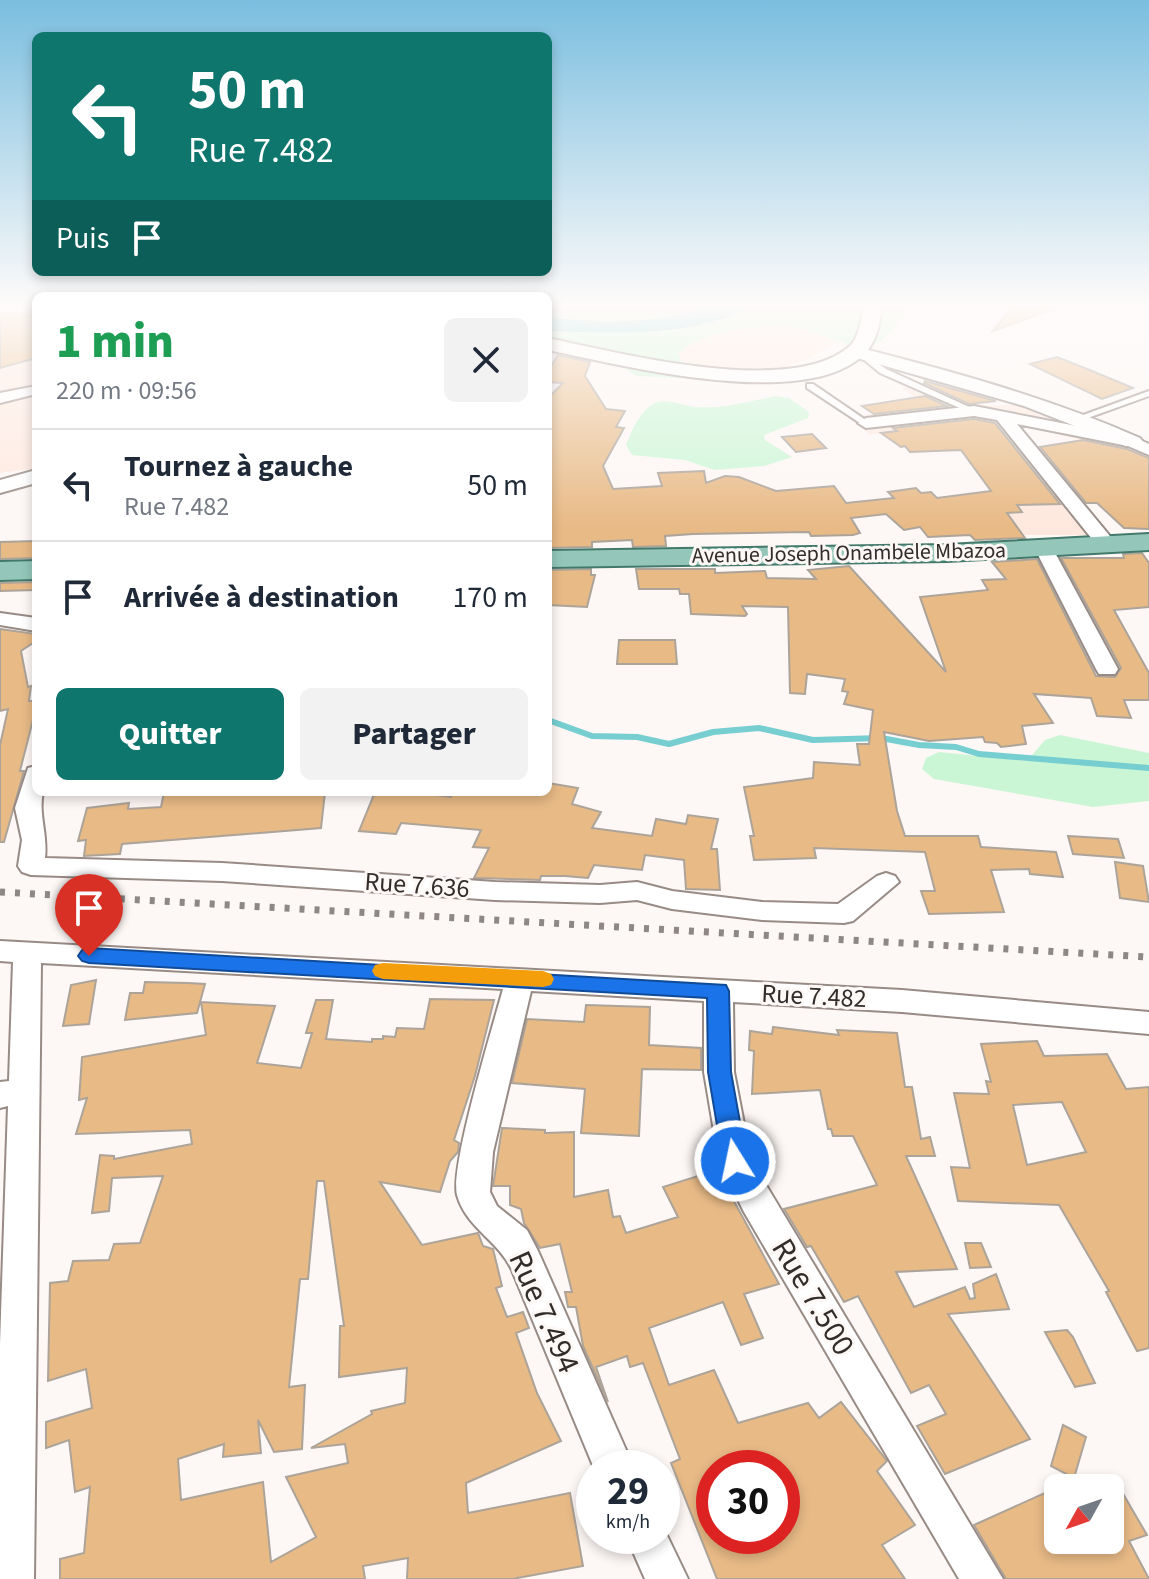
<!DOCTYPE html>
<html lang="fr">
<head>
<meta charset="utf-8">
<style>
	:root { --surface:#fff; --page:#f2f2f3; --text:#1f2937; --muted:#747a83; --line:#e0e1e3; --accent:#0f766e }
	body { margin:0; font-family:"Source Sans 3",sans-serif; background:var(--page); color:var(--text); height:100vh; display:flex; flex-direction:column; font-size:30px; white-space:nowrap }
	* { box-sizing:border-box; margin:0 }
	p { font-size:26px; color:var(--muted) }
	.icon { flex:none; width:44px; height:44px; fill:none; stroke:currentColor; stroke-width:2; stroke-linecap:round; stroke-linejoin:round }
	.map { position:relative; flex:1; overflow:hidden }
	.drawer { position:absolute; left:32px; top:292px; width:520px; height:504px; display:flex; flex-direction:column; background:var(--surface); border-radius:12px; box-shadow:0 4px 12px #0003 }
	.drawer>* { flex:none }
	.top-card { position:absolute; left:32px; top:32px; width:520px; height:244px; border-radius:12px; box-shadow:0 4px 12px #0003; background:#0f766e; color:#fff; overflow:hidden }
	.needle { width:52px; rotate:230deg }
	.tools { position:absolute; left:1044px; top:1474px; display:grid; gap:16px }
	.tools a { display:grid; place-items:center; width:80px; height:80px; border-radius:12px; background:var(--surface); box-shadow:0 4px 12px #0003; font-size:40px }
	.speed { position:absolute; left:576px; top:1450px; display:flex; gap:16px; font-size:40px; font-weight:700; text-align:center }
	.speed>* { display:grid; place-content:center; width:104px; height:104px; border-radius:50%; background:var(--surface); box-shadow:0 4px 12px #0003; line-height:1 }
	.speed small { font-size:20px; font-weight:400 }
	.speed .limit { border:12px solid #d22; background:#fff; color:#111 }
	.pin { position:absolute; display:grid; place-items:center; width:68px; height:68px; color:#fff; margin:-82px -34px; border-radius:50% 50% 50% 0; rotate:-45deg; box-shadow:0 0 8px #0007 }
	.pin .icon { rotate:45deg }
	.me { position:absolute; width:88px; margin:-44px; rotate:350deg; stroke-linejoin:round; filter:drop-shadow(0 0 6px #0008) }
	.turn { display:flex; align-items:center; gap:28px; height:168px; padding:0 24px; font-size:36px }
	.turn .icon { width:104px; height:104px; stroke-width:2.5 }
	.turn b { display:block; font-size:56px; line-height:68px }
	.then { display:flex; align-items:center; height:76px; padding:0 24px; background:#0003; gap:16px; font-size:30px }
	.round { display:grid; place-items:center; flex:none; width:84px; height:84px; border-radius:12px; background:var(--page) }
	.summary { display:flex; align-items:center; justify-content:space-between; height:136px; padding:0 24px }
	h1 { font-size:48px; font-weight:800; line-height:60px; color:#1e9e55 }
	.button { display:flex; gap:16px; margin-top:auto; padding:16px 24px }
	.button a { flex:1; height:92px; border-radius:12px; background:var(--accent); color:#fff; font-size:32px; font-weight:800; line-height:92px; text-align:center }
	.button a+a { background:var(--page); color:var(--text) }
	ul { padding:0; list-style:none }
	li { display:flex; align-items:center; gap:24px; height:112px; padding:0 24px; border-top:2px solid var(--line) }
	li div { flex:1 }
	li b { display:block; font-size:30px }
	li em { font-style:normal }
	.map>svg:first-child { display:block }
	.built { fill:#fee8de }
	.green { fill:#caf6d5; fill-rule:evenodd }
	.water { fill:#76ced1 }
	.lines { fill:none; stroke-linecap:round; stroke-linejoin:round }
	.stream { stroke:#76ced1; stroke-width:6 }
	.building { fill:#e8ba86; stroke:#aca399; stroke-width:2; fill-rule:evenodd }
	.service-casing { stroke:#988b85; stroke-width:4 }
	.minor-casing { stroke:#988b85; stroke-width:4 }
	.tertiary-casing { stroke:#988b85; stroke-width:4 }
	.secondary-casing { stroke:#988b85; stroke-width:4 }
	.primary-casing { stroke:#43796a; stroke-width:4 }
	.service { fill:#fff; fill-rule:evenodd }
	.minor { fill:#fff; fill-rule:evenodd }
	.tertiary { fill:#fff; fill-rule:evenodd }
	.secondary { fill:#fff; fill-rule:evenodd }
	.primary { fill:#94c7ba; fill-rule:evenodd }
	.rail { stroke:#8d8785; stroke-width:7; stroke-dasharray:5 10; stroke-linecap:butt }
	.route { fill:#1a73e8; stroke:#114b97; stroke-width:2 }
	.slow { fill:#f59e0b }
	.labels { text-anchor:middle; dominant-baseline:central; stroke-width:6; stroke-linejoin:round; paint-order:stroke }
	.far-street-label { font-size:22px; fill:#322d2b; stroke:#fdf7f5 }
	.street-label { font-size:26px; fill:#322d2b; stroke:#fdf7f5 }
	.near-street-label { font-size:32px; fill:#322d2b; stroke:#fdf7f5 }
</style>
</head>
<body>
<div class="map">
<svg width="1149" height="1579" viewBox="0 0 1149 1579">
	<rect width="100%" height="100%" fill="#fdf7f5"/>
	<path class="built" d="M0 305H36V468L0 473Z
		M750 315 842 333 835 343 806 360 769 372 720 371 674 362 613 338Z
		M915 384 960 402 990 406 1032 403 1135 449 1118 450 1102 441 1087 442 1037 428 1021 425 1017 429 956 419 871 435 848 418 926 406 902 388Z
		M1046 479 1090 535H1024L986 481Z"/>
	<path class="green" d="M548 305H713C662 324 601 324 548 317Z
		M753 305H914L882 341 792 378 772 382 636 376 608 356 548 344V331C609 333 700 339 753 305ZM780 325 803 329 845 343 849 348C800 378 738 377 684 364L678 354C701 331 749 328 780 325Z
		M776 396 789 398 809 412 808 418 764 435 765 440 792 457 764 466 715 470 685 460 632 455 626 445C632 430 639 413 653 404 664 397 684 406 696 407 723 409 750 401 776 396Z
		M1060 735 1149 753V801L1093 807 934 779 922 769 926 758 939 752 1027 761 1045 740Z"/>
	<path class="water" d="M713 305H753C701 338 608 333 548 331V317C602 324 662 324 713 305Z"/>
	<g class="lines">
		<path class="stream" d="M548 720 592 736 637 737 669 744 713 732 759 728 813 740 881 738 919 745 956 747 979 754 1149 768"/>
	</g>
	<path class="building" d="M1013 305H1060V307L993 331Z
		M19 313 36 315V358L0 368V314Z
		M558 355 590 362 585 376 606 409 625 411 616 427 624 428 603 466 613 489 662 486 658 473 704 471 706 483 725 476 739 477 776 491 834 486 846 503 894 498 888 492 916 488 921 493 931 492 937 498 991 491 961 450 910 452 905 446 901 447 881 433 897 431 893 428 974 419 995 423 1060 504 1017 505 1022 512 1007 513 1025 538 975 540 970 535 928 537 920 527 904 530 886 514 851 518 860 533 853 535 811 536 809 532 693 534 665 536 666 546 633 547 632 540 592 542V547L548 548V398L563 383 548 382V371Z
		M1057 357 1092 371 1133 388 1102 399 1030 364Z
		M925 381 996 401 969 404 924 383Z
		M925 396 947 406 874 414 862 406Z
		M812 434 826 448 796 452 782 437Z
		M1083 440 1127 449 1149 458V529L1124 528 1097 503H1086L1040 447Z
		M36 541V558L0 559V542Z
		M1142 553 1149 563V607L1114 610 1149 673V700H1124L1131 718 1097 716 1091 698 1034 694 1053 723 1022 726 1026 744 1001 747 997 743 985 742 983 737 929 741 884 732 897 811 905 836H978L981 847 1056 852 1063 877 1030 874 1029 869 991 870 1004 912 929 914 921 891H935L925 852 814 848 816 858 754 860 750 836H754L744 787 813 778 814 762 860 765 857 744H869L873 710 844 704 848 692 842 691 845 679 807 674 805 694 790 693 788 607 742 606 747 614 745 616 691 614 689 594H680L679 589H639L636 569H715V573L765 571 767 578 816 579 808 570 849 566 946 672 920 597 988 590 982 580 1006 579 992 562 1037 559 1096 676 1115 677 1121 668 1061 558H1124L1123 554Z
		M591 569V575H595L587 607 548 605V570Z
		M36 582V590L0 591V583Z
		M0 629 36 634V641L21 651 28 687 31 686 29 701H36V708L20 771H24L4 842H0V745L8 709 0 711Z
		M619 640H675L677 664H617Z
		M548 783 578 788 572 804 601 812 592 828 652 836 656 819 686 824 688 815 718 819 711 849H717L720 890 686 889 684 860 645 855 642 870 594 865 588 878 565 876H541L540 880 474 878 489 848 473 847 481 830 401 823 396 834 359 831 375 792H412L451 797 452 792H548Z
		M164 792H325L321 828 122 844 120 854 84 856 86 840 78 841 87 808 129 803 128 809 161 807Z
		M1068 836 1118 839 1124 858 1073 854Z
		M1115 862 1143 866 1149 902 1120 898Z
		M96 980 89 1024 63 1026 71 985Z
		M145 982 188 983 205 984 197 1013 125 1020 130 993H143Z
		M430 999 494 1000 475 1076 454 1140 459 1143 458 1152 450 1161 440 1192 380 1182 422 1245 478 1233 483 1246 493 1249 502 1286 496 1288 507 1317 523 1312 529 1328 516 1333 537 1393 561 1441 466 1483 468 1513 570 1493 583 1566 512 1579H407L408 1558 363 1566 365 1579H60V1559L84 1553 90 1487 75 1492 69 1440 46 1448V1422L92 1408 86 1369 48 1381 50 1283 68 1281 73 1261 109 1260 114 1244 140 1243 163 1176 112 1178 109 1211 92 1213 100 1155 114 1156V1159L192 1144 190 1130 76 1134 87 1098 79 1100 82 1057 206 1035 201 1002 275 1006 257 1063 301 1068 312 1033H306L316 1000H333L326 1039 372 1042V1039H383V1036L395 1037 397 1028 424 1029ZM317 1181H324L344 1326H340L339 1377 407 1368 405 1403 371 1411 372 1414 311 1448 345 1444 348 1463 286 1477 316 1537 271 1562 263 1482 181 1500 178 1459 224 1444 223 1457 261 1453 258 1420 274 1452 302 1449 305 1385 289 1387 300 1279H308Z
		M586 1005 650 1007 649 1045 701 1048V1070L642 1069 639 1136 581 1133 585 1089 512 1083 527 1019 584 1022Z
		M773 1027 839 1035 837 1030 897 1033 905 1087H912L921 1139 930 1137 935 1156H906L957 1269 896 1272 914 1307 965 1287 970 1299 975 1298 973 1284 996 1274 1009 1309 948 1314 1030 1439 945 1474 917 1426 946 1414 929 1385 911 1393 858 1296 844 1302 811 1246 807 1247 784 1209 877 1185 853 1136H833L831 1129H828L820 1090 752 1094 754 1051 749 1050 750 1031 772 1034Z
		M1037 1041 1044 1056 1107 1054 1126 1089 1149 1087V1348L1137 1351 1106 1292 1109 1291 1059 1205 958 1201 951 1167 970 1168 954 1093 989 1094 986 1081 991 1082 981 1044ZM1062 1102 1086 1152 1027 1165 1013 1105Z
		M502 1128 545 1130V1133L574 1132V1197L608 1190 613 1217 620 1216 626 1233 678 1217 663 1187 717 1170 779 1284 744 1294 763 1338 741 1345 723 1302 649 1328 669 1385 714 1370 738 1423 808 1403 819 1418 841 1402 887 1461 877 1471 915 1525 882 1545 905 1579H717L671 1463 680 1459 643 1363 630 1367 627 1356 596 1367 608 1402 583 1346 576 1307H568L565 1292H572L560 1244 540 1248 524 1223 521 1209 510 1205V1186H493ZM714 1468H782V1536H714Z
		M965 1243H981L991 1267 970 1268Z
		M1067 1330 1073 1337 1095 1383 1075 1387 1045 1332Z
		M1063 1425 1086 1437 1074 1478 1051 1466Z
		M1058 1487V1540H1110V1496L1122 1492 1147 1535 1129 1541 1149 1579H1006L974 1525Z"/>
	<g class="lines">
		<defs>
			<path id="service" d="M857 352H861L886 369 978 411 971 413 880 373 857 354Z
				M807 384H813L870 423 863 425 807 388Z
				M1149 391V396L1082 420 1075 418Z"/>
			<path id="minor" d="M36 386V394L0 403V393Z
				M974 406 1133 437 1149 444V455L1128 446 1017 424 1114 541 1116 545 1114 549H1100L997 420 974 416 866 428 858 423 866 418Z
				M1044 543 1053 549 1118 669 1115 674H1099L1096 669 1035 549Z
				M0 613 36 618V631L0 625Z
				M36 766V792H43C38 815 48 834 45 858L222 863 495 882 600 885 637 882 672 891 762 902 838 904 877 876 886 873 895 876 899 882 853 921 844 923 762 920 672 909 637 900 600 903 495 900 222 881 31 875 22 872 18 866 22 840 15 808 28 768Z
				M0 941 902 990 1149 1012V1034L902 1012 733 1002 734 1072 751 1160 1003 1579H959L744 1212 719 1161 704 1072V1001L531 991 493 1152 490 1192 497 1206 527 1230 538 1251 634 1468H594L511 1268C497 1240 466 1227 457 1195 450 1166 493 1026 503 989L41 963 34 1579H0V1344L8 1106 0 1108V1082L9 1081 13 962 0 961Z
				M662 1525 688 1579H645L626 1536H662Z"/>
			<path id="tertiary" d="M856 347C952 371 1049 398 1140 438L1143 442 1140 446H1126L1024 406 850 356 847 352 850 348Z
				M36 470V483L0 493V480Z"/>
			<path id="secondary" d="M864 305H882C880 321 878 338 867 351 813 414 620 365 548 350V338C620 353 791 398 850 346 860 336 861 318 864 305Z"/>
			<path id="primary" d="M1149 534V550L947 561 548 567V551L947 545Z
				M36 561V579L0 580V562Z"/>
		</defs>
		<use href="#service" class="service-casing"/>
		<use href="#minor" class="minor-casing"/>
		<use href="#tertiary" class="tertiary-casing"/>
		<use href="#secondary" class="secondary-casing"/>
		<use href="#primary" class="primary-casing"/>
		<use href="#service" class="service"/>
		<use href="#minor" class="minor"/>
		<use href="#tertiary" class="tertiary"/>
		<use href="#secondary" class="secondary"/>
		<use href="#primary" class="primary"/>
		<path class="rail" d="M0 892 1149 957"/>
	</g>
	<linearGradient id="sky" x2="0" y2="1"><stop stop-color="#7abedf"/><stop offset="0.58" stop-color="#fefbfa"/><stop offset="1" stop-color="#fefbfa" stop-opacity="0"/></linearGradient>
	<rect width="1149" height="526" fill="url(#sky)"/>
	<path class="route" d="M89 948 726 985 729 991 731 1072 747 1161 744 1168 735 1171 727 1168 723 1161 708 1072 707 998 89 963 82 961 78 956 82 950Z"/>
	<path class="slow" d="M383 963 543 971 551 974 554 979 551 985 543 987 383 979 375 976 372 971 375 965Z"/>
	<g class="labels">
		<g class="far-street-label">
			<text transform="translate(849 553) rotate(-1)">Avenue Joseph Onambele Mbazoa</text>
		</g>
		<g class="street-label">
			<text transform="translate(417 885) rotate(4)">Rue 7.636</text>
			<text transform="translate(814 996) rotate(3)">Rue 7.482</text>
		</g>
		<g class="near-street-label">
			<text transform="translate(813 1297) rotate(59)">Rue 7.500</text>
			<text transform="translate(544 1312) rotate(66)">Rue 7.494</text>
		</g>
	</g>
</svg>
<div class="tools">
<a><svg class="needle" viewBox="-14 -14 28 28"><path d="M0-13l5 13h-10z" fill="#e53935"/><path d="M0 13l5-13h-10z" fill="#747a83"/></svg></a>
</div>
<div class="speed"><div>29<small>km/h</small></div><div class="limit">30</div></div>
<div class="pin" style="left:89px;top:956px;background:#d93025"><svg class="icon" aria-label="arrive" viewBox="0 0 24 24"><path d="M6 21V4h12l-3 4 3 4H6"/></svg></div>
<svg class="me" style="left:735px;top:1161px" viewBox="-20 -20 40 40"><circle r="17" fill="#1a73e8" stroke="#fff" stroke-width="3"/><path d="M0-11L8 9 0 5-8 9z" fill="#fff"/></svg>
<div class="top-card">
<div class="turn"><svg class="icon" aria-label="left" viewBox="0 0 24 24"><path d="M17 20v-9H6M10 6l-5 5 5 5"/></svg><div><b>50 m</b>Rue 7.482</div></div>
<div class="then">Puis<svg class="icon" aria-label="arrive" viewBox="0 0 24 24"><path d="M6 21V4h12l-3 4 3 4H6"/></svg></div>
</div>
<section class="drawer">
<div class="summary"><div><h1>1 min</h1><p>220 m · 09:56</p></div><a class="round"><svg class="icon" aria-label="close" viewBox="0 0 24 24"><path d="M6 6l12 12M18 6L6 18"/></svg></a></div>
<ul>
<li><svg class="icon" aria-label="left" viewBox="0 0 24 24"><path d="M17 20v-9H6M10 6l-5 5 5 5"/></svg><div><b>Tournez à gauche</b><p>Rue 7.482</p></div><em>50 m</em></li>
<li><svg class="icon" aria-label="arrive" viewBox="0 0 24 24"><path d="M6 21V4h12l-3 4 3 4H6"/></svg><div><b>Arrivée à destination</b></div><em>170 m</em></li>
</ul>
<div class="button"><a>Quitter</a><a>Partager</a></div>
</section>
</div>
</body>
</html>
